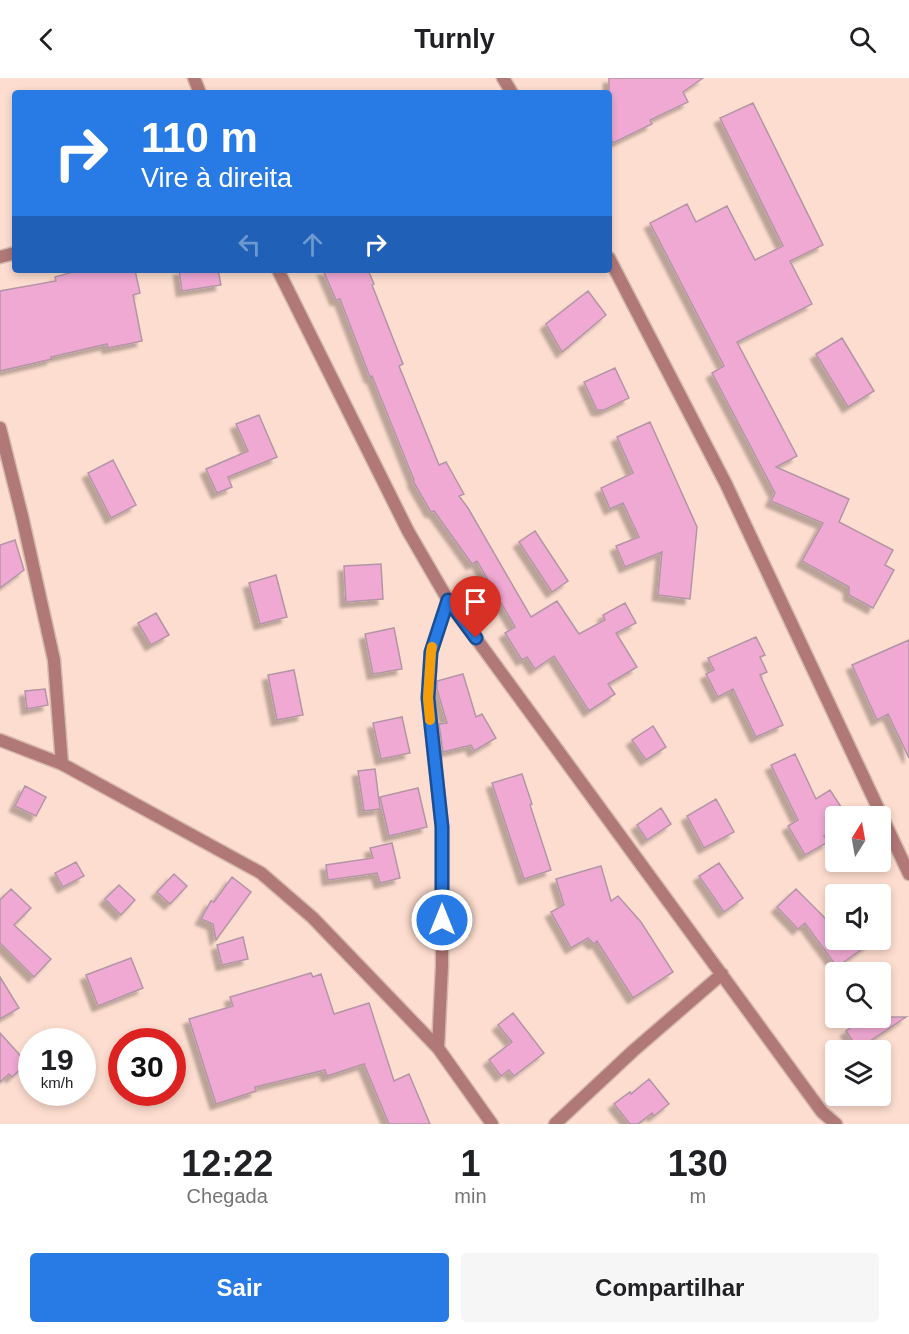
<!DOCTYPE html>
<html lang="pt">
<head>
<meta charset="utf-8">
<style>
	:root { --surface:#fff; --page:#f6f6f6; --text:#202124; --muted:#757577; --accent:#287ae5 }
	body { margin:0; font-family:Helvetica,sans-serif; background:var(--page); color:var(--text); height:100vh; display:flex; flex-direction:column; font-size:22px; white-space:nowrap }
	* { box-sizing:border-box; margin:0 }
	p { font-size:20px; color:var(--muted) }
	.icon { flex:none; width:33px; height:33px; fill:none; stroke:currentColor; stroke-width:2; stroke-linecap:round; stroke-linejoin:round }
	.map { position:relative; height:1046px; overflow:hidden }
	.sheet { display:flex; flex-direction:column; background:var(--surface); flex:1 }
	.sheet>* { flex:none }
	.guide { position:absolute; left:12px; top:12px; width:600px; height:183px; border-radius:6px; box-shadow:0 3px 9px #0003; background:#287ae5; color:#fff; overflow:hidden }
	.needle { width:39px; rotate:11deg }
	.tools { position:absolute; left:825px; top:728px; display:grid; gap:12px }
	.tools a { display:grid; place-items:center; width:66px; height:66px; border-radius:6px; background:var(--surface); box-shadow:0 3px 9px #0003; font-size:30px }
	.speed { position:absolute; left:18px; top:950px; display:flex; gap:12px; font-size:30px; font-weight:700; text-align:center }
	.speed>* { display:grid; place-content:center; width:78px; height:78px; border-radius:50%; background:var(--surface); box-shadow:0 3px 9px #0003; line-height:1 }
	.speed small { font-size:15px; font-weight:400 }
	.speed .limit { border:9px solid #d22; background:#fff; color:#111 }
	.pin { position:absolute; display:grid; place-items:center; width:51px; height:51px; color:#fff; margin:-62px -26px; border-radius:50% 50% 50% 0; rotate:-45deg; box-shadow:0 0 6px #0007 }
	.pin .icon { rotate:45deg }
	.me { position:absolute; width:66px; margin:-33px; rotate:0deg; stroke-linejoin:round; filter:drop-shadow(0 0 4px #0008) }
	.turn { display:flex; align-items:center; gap:21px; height:126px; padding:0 30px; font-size:27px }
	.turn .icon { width:78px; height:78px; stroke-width:2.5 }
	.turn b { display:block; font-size:42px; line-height:51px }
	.lanes { display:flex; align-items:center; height:57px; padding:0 30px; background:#0003; justify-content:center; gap:30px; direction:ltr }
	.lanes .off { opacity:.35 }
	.eta { display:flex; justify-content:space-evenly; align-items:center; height:102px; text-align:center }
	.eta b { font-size:36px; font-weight:600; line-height:42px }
	.button { display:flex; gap:12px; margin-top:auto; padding:12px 30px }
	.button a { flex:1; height:69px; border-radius:6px; background:var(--accent); color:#fff; font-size:24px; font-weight:600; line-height:69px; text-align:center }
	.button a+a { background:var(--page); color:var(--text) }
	header { display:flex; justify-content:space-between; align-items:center; height:78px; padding:0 30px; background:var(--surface); font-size:27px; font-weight:600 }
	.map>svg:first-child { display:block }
	.building { fill:#f0a9d3; stroke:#b396a6; stroke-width:1.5; filter:url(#shadow) }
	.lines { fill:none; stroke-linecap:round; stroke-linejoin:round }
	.minor-casing { stroke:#d5b9ad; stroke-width:15 }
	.tertiary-casing { stroke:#d5b9ad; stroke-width:15 }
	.minor { stroke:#b07876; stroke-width:12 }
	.tertiary { stroke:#b07876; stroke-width:12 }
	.route-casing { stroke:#1a4f95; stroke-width:15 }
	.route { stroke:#287ae5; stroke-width:10 }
	.slow { stroke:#f59e0b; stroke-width:10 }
</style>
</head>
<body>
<header><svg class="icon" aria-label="back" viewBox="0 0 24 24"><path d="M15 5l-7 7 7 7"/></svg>Turnly<svg class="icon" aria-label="search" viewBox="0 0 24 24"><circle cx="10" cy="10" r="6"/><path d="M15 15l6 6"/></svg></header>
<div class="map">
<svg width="909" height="1046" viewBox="0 0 909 1046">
	<defs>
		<filter id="shadow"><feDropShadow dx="-5.5" dy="5.5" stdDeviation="1.5" flood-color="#0004"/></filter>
	</defs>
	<rect width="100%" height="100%" fill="#fdddcf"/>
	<path class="building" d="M609 0H703L683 14 688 24 650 42 652 46 613 65 609 56Z
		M753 25 823 167 790 183 812 226 737 264 797 378 776 389 849 421 839 444 893 472 885 487 894 492 873 530 849 517V509L802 483 823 445 771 423 775 415 712 295 724 288 650 145 687 126 696 144 727 128 755 182 783 168 720 40Z
		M80 192H135L140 215 133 217 142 263 108 270 107 266 51 279 52 281 0 293V213L56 203 55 199Z
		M179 192H218L221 207 182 213Z
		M323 192H368L374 206 372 207 403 286 399 288 439 387 446 384 464 416 459 418 468 430 531 539 557 523 579 556 605 542 603 537 625 525 636 545 616 555 637 589 608 606 615 616 589 633 554 578 535 591 527 579 522 582 505 555 515 549 477 483 472 486 434 433 431 434 413 403 414 402 372 298 370 299 340 221 336 222Z
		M588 213 606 237 562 274 546 246Z
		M842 260 874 313 848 329 816 276Z
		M615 290 629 320 604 332H597L584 304Z
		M259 337 277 379 228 399 232 409 217 415 206 391 248 373 236 346Z
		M650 344 697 449 690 521 658 517 662 474 625 489 616 468 639 459 623 425 610 431 601 410 633 395 617 359Z
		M113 382 136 427 111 440 88 395Z
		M535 453 568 503 552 514 519 464Z
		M15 462 24 492 0 510V467Z
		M381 486 383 521 346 524 344 488Z
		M276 497 287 539 260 546 249 505Z
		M156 535 169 557 151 567 138 545Z
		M394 550 402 591 373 596 365 556Z
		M756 559 765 577 760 579 767 594 760 597 783 647 756 659 733 611 718 619 706 596 714 592 708 580Z
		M909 562V680L888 636 877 642 852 587Z
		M294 592 303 637 277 642 268 597Z
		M463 596 476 639 482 636 496 660 474 673 471 667 443 674 439 646 447 645 437 611V603Z
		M45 611 48 627 27 631 25 613Z
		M402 639 410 675 381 681 373 645Z
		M653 648 666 669 646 682 632 662Z
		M795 676 816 721 830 712 847 738H836V750L824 758 828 764 805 777 788 748 798 742 771 687Z
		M375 691 380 731 364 733 358 693Z
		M522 696 532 726 530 727 551 792 524 801 492 705Z
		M25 708 46 719 36 738 15 728Z
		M418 710 427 749 389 758 380 719Z
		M716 721 734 754 704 770 687 738Z
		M661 730 671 746 647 762 637 747Z
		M392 765 400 800 380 805 377 795 328 802 326 787 373 780 370 770Z
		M76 784 84 798 63 809 55 795Z
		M719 785 743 820 724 834 699 798Z
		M601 788 611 823 618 818 641 844 673 894 633 920 597 863 594 866 588 860 571 870 551 834 564 827 556 801Z
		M174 796 187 808 170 826 157 814Z
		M232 799 251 814 216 862 213 846 201 841 211 823 214 824Z
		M119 807 135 822 121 837 105 821Z
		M11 811 31 830 14 847 51 881 34 899 0 865V822Z
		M796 811 836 851V861H876L837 889 805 845 798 851 777 829Z
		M243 859 248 881 222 887 217 867Z
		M131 880 143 910 98 928 86 897Z
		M311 895 313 899 321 896 334 936 369 925 394 1003 409 996 430 1046H389L364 986 327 998 325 992 255 1009 256 1013 216 1026 189 941 233 928 230 919Z
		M0 899 19 930 0 941Z
		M513 935 544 975 514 998 509 992 501 998 489 982 512 964 498 947Z
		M866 939H906L858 971 846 953Z
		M0 955 27 985 12 999 9 996 0 1004Z
		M649 1001 669 1026 654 1038 652 1035 638 1046H630L614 1026 630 1014 631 1016Z"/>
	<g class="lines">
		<defs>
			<path id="minor" d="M194 0 200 15
				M0 179 15 175
				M278 192 408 453 448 522 822 1034 836 1046
				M0 350 22 438 54 582 62 686
				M0 662 62 686 261 795 313 840 438 970 492 1046
				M438 970 442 888V749L428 620 431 574 448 522
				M555 1046 633 973 722 896"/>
			<path id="tertiary" d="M503 0 512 15
				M609 180 726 406 909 796"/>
		</defs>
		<use href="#minor" class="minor-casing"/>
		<use href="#tertiary" class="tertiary-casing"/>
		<use href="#minor" class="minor"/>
		<use href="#tertiary" class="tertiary"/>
	</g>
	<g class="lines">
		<defs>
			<path id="route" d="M442 842V749L428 620 431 574 448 522 476 560"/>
		</defs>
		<use href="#route" class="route-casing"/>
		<use href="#route" class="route"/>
		<path class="slow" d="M430 642 428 620 431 574 432 569"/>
	</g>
</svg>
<div class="tools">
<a><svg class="needle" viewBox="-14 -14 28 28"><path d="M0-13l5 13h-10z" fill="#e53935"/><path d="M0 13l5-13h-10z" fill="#757577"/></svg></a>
<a><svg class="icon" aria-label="sound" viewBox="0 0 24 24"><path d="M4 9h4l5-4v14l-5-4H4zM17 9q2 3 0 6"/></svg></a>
<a><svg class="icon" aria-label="search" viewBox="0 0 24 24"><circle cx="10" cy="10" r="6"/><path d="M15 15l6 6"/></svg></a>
<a><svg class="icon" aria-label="layers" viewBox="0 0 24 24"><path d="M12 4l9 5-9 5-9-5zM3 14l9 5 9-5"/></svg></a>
</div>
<div class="speed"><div>19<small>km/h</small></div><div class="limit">30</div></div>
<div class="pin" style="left:476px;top:560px;background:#d93025"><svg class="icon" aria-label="arrive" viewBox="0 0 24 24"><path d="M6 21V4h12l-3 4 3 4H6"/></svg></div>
<svg class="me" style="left:442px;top:842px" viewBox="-20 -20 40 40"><circle r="17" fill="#287ae5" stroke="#fff" stroke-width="3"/><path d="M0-11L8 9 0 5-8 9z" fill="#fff"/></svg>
<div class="guide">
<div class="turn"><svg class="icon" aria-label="right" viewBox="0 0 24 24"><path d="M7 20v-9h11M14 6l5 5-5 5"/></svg><div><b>110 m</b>Vire à direita</div></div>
<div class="lanes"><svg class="icon off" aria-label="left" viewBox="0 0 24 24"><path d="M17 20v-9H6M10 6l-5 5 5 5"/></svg><svg class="icon off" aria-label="ahead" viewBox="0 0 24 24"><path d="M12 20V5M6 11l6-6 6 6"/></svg><svg class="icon" aria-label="right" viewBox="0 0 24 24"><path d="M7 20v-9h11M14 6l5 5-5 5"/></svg></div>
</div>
</div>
<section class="sheet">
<div class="eta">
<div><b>12:22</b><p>Chegada</p></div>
<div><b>1</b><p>min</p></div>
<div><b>130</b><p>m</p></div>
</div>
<div class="button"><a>Sair</a><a>Compartilhar</a></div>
</section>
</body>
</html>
